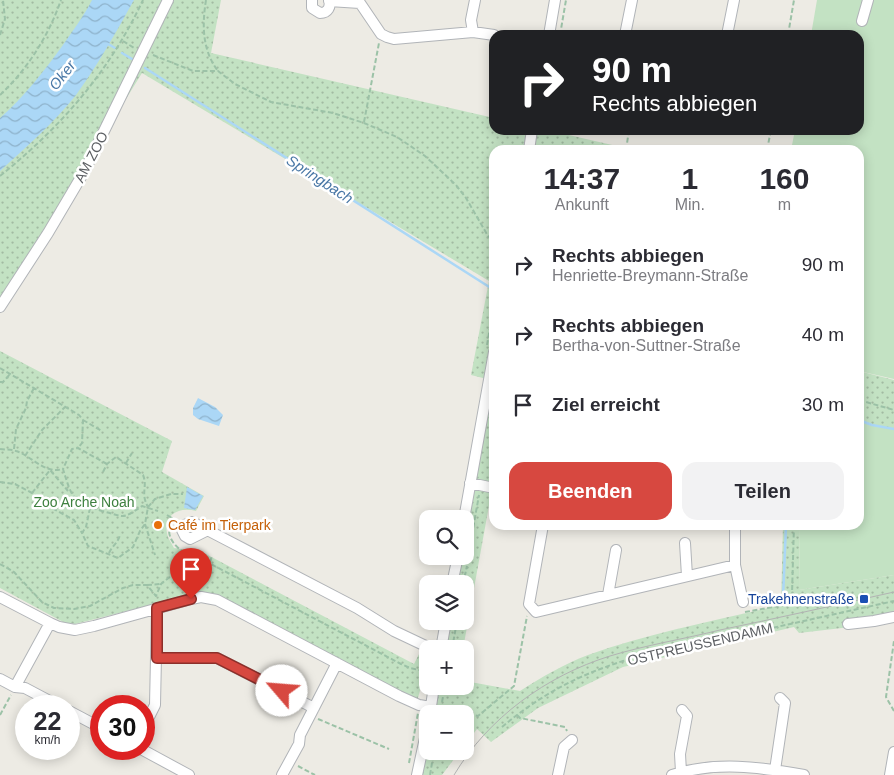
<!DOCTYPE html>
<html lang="de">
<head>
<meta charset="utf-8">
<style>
	:root { --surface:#fff; --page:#f2f2f3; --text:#2b2b33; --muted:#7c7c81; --accent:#d74840 }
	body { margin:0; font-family:Arial,sans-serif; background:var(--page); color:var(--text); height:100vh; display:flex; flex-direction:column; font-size:19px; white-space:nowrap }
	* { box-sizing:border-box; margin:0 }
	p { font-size:16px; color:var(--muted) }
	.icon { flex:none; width:28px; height:28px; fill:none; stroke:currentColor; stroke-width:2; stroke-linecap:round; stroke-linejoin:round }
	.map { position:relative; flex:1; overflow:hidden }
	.panel { position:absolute; left:489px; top:145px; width:375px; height:385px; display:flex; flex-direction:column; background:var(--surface); border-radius:15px; box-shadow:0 2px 12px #0003 }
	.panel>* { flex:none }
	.hud { position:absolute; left:489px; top:30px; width:375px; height:105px; border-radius:15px; box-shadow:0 2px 12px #0003; background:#202124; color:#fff; overflow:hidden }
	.controls { position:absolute; left:419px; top:510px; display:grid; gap:10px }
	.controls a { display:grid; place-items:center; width:55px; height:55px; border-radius:10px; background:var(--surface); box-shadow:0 2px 12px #0003; font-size:25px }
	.speed { position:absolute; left:15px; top:695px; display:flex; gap:10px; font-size:25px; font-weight:700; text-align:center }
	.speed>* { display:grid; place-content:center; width:65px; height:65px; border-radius:50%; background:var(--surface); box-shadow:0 2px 12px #0003; line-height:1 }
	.speed small { font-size:12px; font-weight:400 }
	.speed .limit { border:8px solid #d22; background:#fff; color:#111 }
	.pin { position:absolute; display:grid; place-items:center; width:42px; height:42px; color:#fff; margin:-51px -21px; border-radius:50% 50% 50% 0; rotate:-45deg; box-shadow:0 0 5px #0007 }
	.pin .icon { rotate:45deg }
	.me { position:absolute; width:55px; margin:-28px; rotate:297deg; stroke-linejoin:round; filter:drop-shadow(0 0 4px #0008) }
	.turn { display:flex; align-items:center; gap:18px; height:105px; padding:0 20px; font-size:22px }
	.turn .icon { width:65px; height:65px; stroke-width:2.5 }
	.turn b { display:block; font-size:35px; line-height:42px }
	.eta { display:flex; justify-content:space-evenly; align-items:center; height:85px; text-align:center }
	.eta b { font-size:30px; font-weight:700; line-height:35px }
	.button { display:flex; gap:10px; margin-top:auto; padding:10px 20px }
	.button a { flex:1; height:58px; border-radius:15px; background:var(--accent); color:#fff; font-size:20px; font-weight:700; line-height:58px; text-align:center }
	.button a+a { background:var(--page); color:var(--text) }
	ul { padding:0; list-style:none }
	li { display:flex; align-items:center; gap:15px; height:70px; padding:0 20px }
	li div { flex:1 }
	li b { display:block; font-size:19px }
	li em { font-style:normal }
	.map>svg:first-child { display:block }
	.grass { fill:#c3e2c3 }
	.park { fill:url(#park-dots) }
	.water { fill:url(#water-waves) }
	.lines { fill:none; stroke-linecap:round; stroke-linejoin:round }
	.stream { stroke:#abd7f6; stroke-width:2.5 }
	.minor-casing { stroke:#b1b4b8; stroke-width:12 }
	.path { stroke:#9cc2a7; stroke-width:2; stroke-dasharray:5 2.5; stroke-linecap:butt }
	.minor { stroke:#fff; stroke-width:10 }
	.tram { stroke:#b2b3b3; stroke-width:1 }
	.route-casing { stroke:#8c2f2a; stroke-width:12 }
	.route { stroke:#d74840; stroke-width:9 }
	.food-dot { fill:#e8710a; stroke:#fff; stroke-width:2 }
	.transit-dot { fill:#1a4fb4; stroke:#fff; stroke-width:2 }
	.labels { text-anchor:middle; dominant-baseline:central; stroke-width:5; stroke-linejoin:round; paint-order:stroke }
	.street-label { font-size:14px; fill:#5c5f63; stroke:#fff }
	.park-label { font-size:14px; fill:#3e803f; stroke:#fff }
	.food-label { font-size:14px; fill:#c56008; stroke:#fff; text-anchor:start }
	.transit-label { font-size:14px; fill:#164399; stroke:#fff; text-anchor:end }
	.water-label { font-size:15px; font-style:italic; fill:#4a78a6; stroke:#fff }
</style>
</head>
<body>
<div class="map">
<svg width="894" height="775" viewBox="0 0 894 775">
	<defs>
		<pattern id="park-dots" width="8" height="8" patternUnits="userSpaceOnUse" patternTransform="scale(1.25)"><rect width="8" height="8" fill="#c3e2c3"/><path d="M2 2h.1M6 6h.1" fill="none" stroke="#a2baa2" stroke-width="1.8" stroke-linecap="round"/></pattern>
		<pattern id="water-waves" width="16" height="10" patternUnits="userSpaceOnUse" patternTransform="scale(1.25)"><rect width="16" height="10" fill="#abd7f6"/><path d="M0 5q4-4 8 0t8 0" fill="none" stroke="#8eb2cb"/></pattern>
	</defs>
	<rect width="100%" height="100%" fill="#edebe4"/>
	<path class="grass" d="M817 0H894V379L859 371V150H791L795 130H859V35H811Z
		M859 420 872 425 894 429V575L799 590 800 525H859Z"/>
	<path class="park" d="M0 0H221L211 53 494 118V130H547L634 150H494V478L463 649H443L448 621H465V584H455L459 556H465V525L491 380 471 375 489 281 142 73 52 219 0 298Z
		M0 351 172 441 162 472 204 496 196 511C179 506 163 515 167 533 168 539 172 544 174 548L202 552 414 664 420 652 427 655V664L418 698H414L217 595 199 593 75 624 65 623 0 588Z
		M859 371 894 380V429L872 425 859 420Z
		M783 525H800L799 590 894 575V622L799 633 794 627 623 667 538 708 491 742 477 729 465 745V714H428V751H460L442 775H414L426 709 432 686H465V681L520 691C542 677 564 664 588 655 649 633 718 620 781 605Z"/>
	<path class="water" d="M92 0H134C116 32 98 65 76 95 54 123 26 147 0 171V118C24 97 44 71 63 45 73 30 84 16 92 0Z
		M198 398 215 407 223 415 219 426 198 419 193 415V408Z
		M187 487 203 496 195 510 184 508Z"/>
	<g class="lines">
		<path class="stream" d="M108 44 115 48
			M122 53 132 59
			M145 68 494 290
			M859 420 872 425 894 429
			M783 599 786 525"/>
		<defs>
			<path id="minor" d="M312 0V8L320 13C328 13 331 7 329 0
				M329 1 360 3 381 34 387 37 394 39 473 32 494 35
				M862 21 868 0
				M473 32 471 20 475 0
				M549 35 555 0
				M625 35 632 0
				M727 35 734 0
				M529 150 532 130
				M0 307 48 233 84 172 168 0
				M470 483 494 488
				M464 519 494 352
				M543 525 529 604 536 612 735 565
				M735 525V565L743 602
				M206 531 190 539 185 536 182 530 184 525 192 522 357 608 394 631 432 649
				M685 543 687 576
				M452 584 458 556
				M608 595 616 550
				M0 597 50 623 59 627 75 630 94 626 191 599 201 597 217 600 399 696 419 705 431 707
				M848 624 874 621 894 617
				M441 649 446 621
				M157 658H217L314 708
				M0 679 15 687 25 688 59 706
				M15 687 50 623
				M69 711 101 728
				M430 713 434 686
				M144 727 155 705 157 608
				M141 749 189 775
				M775 770 785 703 780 698
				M681 772 680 754 687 716 682 710
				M282 775 299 744 300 735 337 663
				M417 775 428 724
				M558 775 564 747 572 740
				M672 775C716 761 760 767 804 775
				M890 775 894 752"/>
		</defs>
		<use href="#minor" class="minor-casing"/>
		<path class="path" d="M206 0C202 25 202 50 218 71
			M0 35 5 19 3 0
			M560 35 566 0
			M788 35 794 0
			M123 41 134 48
			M153 55 193 71H218L235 84 271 102 333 113 364 123 397 137 425 156 456 185 466 198 488 236 494 243
			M0 95C27 70 49 35 61 0
			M364 122 379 43
			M626 150 629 130
			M767 150 771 130
			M0 176C62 126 109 72 143 0
			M487 345 494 305
			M0 368 79 415 83 420 82 443 78 448
			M0 382H3L10 374
			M859 400 894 410
			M83 420 102 431
			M0 449C5 450 11 449 16 451 30 455 46 475 62 469
			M14 449 16 429 26 408 27 401 34 388
			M25 456 42 430 65 407
			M126 463 132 453
			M107 464 78 448 72 449 63 469C72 498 72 502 102 511 126 517 121 520 142 506L158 511
			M103 472 107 464 116 457 143 475C148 487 140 493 148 507
			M0 482 15 484 32 493 50 507 74 520 82 533
			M32 493 50 470 68 491
			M90 508 86 527 82 533 88 546 118 558 133 547 140 531 145 524 148 507 155 499 171 494H183
			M167 515 175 520
			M172 517C166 532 169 541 182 551
			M145 524 155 555
			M794 525 792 594 795 603
			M109 553C112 546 119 542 120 534
			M468 557 479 495
			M210 562 212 556
			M0 564 14 572 42 602 54 608 74 609 90 606 123 588 133 585H147L156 596 161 584 176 572 182 551 188 552 401 664 410 668 428 672
			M463 584 467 566
			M147 585 161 584
			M745 612 801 602
			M452 649 457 621
			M442 702 445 686
			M439 708 478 716 514 686 527 616
			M894 711 886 697 894 641
			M0 715 11 695
			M517 715 520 718 565 727 567 731
			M318 719 389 749
			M502 727C539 696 576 676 623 661L894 601
			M409 763 418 713
			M298 766 315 775
			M430 775 434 751"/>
		<use href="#minor" class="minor"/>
		<path class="tram" d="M454 775C488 718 546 676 610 656 646 645 684 639 720 630 778 618 836 605 894 592"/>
	</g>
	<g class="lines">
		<defs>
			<path id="route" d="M191 599 157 608V658H217L282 691"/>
		</defs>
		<use href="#route" class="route-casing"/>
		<use href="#route" class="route"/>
	</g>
	<circle class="food-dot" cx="158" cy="525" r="5"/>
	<rect class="transit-dot" x="859" y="594" width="10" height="10" rx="2.5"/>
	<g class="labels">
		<g class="street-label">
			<text transform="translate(91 157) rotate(-62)">AM ZOO</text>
			<text transform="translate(700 644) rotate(-13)">OSTPREUSSENDAMM</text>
		</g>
		<g class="park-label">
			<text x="84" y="502">Zoo Arche Noah</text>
		</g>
		<g class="food-label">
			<text x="168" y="525">Café im Tierpark</text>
		</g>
		<g class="transit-label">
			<text x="854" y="599">Trakehnenstraße</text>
		</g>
		<g class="water-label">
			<text transform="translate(62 75) rotate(-52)">Oker</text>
			<text transform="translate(320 179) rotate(33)">Springbach</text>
		</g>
	</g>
</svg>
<div class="controls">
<a><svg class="icon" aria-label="search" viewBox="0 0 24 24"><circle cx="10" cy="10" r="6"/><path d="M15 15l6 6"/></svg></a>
<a><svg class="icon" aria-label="layers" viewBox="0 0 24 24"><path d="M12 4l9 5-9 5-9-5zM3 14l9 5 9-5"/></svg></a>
<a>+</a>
<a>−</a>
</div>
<div class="speed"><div>22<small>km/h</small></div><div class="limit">30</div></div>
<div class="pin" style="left:191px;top:599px;background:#d93025"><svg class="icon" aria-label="arrive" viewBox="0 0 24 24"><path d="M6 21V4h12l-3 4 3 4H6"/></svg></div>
<svg class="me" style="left:282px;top:691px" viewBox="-20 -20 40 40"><circle r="19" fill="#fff"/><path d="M0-13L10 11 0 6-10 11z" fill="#d74840"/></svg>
<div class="hud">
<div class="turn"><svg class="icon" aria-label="right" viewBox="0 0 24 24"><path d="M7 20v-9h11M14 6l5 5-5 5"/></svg><div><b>90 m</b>Rechts abbiegen</div></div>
</div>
<section class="panel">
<div class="eta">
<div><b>14:37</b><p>Ankunft</p></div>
<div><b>1</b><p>Min.</p></div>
<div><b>160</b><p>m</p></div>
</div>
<ul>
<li><svg class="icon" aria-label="right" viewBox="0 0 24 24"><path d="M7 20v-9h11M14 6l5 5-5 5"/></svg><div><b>Rechts abbiegen</b><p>Henriette-Breymann-Straße</p></div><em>90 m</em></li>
<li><svg class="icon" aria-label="right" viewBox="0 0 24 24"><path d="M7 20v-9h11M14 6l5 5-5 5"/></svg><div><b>Rechts abbiegen</b><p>Bertha-von-Suttner-Straße</p></div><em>40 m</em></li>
<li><svg class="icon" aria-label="arrive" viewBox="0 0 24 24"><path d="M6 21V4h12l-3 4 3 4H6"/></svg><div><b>Ziel erreicht</b></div><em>30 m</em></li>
</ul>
<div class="button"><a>Beenden</a><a>Teilen</a></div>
</section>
</div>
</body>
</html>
